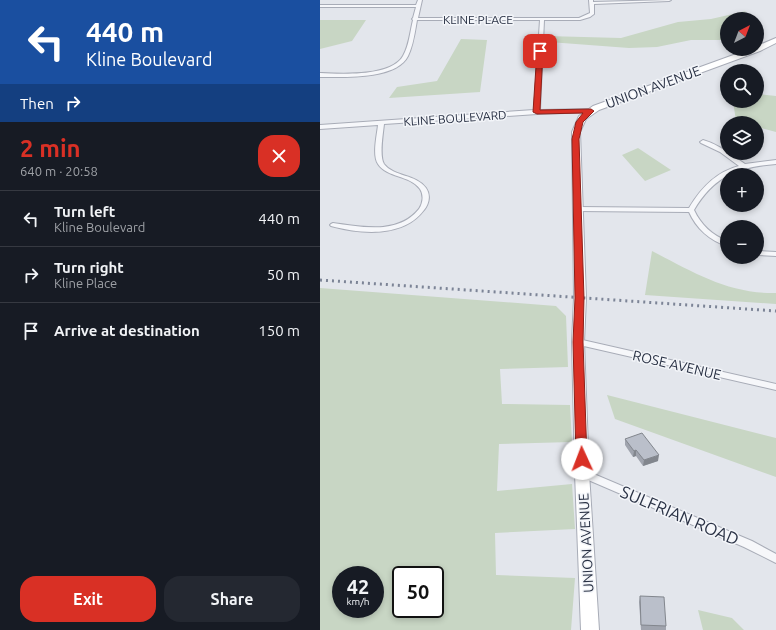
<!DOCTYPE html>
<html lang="en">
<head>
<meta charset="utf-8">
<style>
	:root { --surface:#171b24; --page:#242831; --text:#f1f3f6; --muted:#9ea1a6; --line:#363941; --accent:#d93025 }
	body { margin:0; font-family:Ubuntu,sans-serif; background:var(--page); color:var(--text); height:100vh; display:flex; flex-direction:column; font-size:15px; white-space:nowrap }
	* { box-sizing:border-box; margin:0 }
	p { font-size:13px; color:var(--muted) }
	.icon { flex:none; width:22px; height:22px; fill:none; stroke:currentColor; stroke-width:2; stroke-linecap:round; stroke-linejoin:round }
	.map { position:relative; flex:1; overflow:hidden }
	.side { display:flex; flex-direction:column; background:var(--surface); width:320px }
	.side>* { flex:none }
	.guide { background:#1a4fa0; color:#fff; overflow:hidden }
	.needle { width:26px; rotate:42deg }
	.fabs { position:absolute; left:400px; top:12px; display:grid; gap:8px }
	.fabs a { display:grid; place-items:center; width:44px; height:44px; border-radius:50%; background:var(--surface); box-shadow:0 2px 6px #0003; font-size:20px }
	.speed { position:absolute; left:12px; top:566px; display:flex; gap:8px; font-size:20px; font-weight:700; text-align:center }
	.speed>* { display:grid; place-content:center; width:52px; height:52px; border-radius:50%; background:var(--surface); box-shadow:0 2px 6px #0003; line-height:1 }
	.speed small { font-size:10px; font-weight:400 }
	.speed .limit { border:2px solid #111; border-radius:6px; background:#fff; color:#111 }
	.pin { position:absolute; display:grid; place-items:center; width:34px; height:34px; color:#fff; margin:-17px; border-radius:8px; box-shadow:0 2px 6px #0006 }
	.me { position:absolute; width:44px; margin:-22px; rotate:358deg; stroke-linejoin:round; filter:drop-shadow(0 0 3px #0008) }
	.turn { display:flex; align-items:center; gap:14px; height:84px; padding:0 20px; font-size:18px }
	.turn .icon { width:52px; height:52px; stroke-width:2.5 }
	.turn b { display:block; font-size:28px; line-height:34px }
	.then { display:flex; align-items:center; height:38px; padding:0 20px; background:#0003; gap:8px; font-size:15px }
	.round { display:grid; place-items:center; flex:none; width:42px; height:42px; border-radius:16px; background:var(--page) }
	.summary { display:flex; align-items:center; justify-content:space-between; height:68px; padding:0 20px }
	h1 { font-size:24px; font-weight:700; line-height:30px; color:var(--accent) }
	.action { display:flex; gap:8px; margin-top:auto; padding:8px 20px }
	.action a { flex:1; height:46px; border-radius:16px; background:var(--accent); color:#fff; font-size:16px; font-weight:700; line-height:46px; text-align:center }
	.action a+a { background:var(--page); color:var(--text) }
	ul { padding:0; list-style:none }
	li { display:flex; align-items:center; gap:12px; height:56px; padding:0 20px; border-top:1px solid var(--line) }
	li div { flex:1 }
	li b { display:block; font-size:15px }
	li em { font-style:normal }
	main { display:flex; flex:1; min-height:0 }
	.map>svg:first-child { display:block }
	.green { fill:#c8d6c4; fill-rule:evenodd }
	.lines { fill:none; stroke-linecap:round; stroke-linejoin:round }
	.street-casing { stroke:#a8acb7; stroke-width:2 }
	.secondary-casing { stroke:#a8acb7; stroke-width:2 }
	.street { fill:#f6f7fa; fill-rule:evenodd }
	.secondary { fill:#fff; fill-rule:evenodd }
	.rail { stroke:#7c8496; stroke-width:3; stroke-dasharray:2 4; stroke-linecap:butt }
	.wall { fill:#a0a4ae }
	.shaded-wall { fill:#82868d }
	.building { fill:#babfca; stroke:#82868d }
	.route { fill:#d93025; stroke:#8d1f18 }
	.labels { text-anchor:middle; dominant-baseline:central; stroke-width:3; stroke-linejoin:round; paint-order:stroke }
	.far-street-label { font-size:12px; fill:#2a3245; stroke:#f3f5f9 }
	.street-label { font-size:14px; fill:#2a3245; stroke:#f3f5f9 }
	.near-street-label { font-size:17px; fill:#2a3245; stroke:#f3f5f9 }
</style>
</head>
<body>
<main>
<section class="side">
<div class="guide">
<div class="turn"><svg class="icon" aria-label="left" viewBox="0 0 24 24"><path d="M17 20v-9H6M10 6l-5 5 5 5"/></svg><div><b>440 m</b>Kline Boulevard</div></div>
<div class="then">Then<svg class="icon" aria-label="right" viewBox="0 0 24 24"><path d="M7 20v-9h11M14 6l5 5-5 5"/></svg></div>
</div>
<div class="summary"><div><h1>2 min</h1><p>640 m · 20:58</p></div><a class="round" style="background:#d93025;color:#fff"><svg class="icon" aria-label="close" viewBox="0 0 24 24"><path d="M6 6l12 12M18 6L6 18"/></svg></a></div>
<ul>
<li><svg class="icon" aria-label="left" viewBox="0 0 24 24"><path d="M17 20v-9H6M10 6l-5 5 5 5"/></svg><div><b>Turn left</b><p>Kline Boulevard</p></div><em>440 m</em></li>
<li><svg class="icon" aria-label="right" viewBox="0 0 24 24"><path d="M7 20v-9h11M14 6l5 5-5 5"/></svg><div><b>Turn right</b><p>Kline Place</p></div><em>50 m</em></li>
<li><svg class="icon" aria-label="arrive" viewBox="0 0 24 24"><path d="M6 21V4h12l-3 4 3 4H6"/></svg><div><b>Arrive at destination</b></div><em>150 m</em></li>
</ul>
<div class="action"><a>Exit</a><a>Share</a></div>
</section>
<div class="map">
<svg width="456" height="630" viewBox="0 0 456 630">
	<rect width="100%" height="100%" fill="#e3e6ec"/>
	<path class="green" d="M426 11 419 19H407V32L401 40H371L337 47 309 48 229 42 226 36 301 38 358 22 391 19Z
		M0 20H46L32 41 0 49Z
		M141 39 167 40 160 92 69 98 77 87 117 81Z
		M437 94 456 96V132L437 127V123H423L416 121 413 101H437Z
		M318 148 351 170 325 181 302 155Z
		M332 251C373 272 408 294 456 293V304L325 295Z
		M0 288 236 306 246 316 248 367 180 369 182 404 250 405 252 442 179 444 177 491 252 484 255 529 175 533 176 575 255 578 251 630H0ZM21 575H55V609H21ZM81 575H115V609H81Z
		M287 395 456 438V477L295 419Z
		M378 610 412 618 424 630H383Z"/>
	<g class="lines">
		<defs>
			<path id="street" d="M98 0H102L98 18H259L270 13 269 0H273V2L351 0 349 1 274 4V14L270 17 260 20H224L220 110 271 109 274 111 273 112 217 114 64 124C63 134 59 156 64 164 74 177 96 174 106 188 111 195 109 204 104 210 83 238 41 234 11 226L10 225 11 224 13 223C42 227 78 235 99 209 103 203 104 195 100 189 90 175 67 178 58 164 52 155 57 135 58 125L0 129V125L214 110 220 20H97C95 32 93 46 88 56 76 80 23 77 0 77V73C21 74 71 77 83 56 89 46 90 32 93 20L92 19 93 18 96 7H0V5H96Z
				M383 140C400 145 411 155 425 164L456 160V164C418 167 394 176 374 210 381 225 392 235 407 241V246C390 241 376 228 369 212L257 211 254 209 257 207 369 208C381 188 396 172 419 166L400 152 381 143 380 142Z
				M437 251 456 252V256L437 255Z
				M258 339 456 384V390L255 344 254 342 255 340Z
				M262 469 432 541 456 554V563L424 547 259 476 257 473 259 470Z"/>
			<path id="secondary" d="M456 38V43L440 51 279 110 266 119 260 132 266 298 264 342 269 473 279 630H261L255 473 252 342 254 298 252 132 259 116 273 106 430 49H437V46Z"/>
		</defs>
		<use href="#street" class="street-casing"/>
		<use href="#secondary" class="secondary-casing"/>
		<use href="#street" class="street"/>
		<use href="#secondary" class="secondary"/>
		<path class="rail" d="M0 280 456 311"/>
	</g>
	<path class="wall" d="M305 439 338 461 323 466 316 456 313 457 305 445Z
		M320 596 346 626V630H321L319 602Z"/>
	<path class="shaded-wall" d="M316 450V456L313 457 314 451Z
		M339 455 338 461 323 466 324 460Z"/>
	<path class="building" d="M322 433 339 455 324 460 316 450 314 451 305 439Z
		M320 596 344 597 346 626 321 625Z"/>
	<path class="route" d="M220 49 223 51 220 110 271 109 274 111 263 122 259 139 264 298 263 342 267 459 266 461H258L256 459 253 342 255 298 252 139 256 122 263 113 217 114 213 112 217 51Z"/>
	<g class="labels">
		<g class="far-street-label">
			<text x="158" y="19">KLINE PLACE</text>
			<text transform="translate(135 118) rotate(-4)">KLINE BOULEVARD</text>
		</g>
		<g class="street-label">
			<text transform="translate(333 87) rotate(-20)">UNION AVENUE</text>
			<text transform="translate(357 365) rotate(13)">ROSE AVENUE</text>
			<text transform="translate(266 543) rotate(-93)">UNION AVENUE</text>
		</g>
		<g class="near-street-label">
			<text transform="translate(360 515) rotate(23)">SULFRIAN ROAD</text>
		</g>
	</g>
</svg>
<div class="fabs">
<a><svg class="needle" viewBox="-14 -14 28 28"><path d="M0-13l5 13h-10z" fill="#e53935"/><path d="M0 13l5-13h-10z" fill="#9ea1a6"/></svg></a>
<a><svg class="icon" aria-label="search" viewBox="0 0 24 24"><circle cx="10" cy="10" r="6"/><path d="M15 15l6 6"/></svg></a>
<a><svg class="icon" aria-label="layers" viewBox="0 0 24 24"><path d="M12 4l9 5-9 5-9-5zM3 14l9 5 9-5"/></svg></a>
<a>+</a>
<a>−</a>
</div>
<div class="speed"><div>42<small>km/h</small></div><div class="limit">50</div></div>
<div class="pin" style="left:220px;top:51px;background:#d93025"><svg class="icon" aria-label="arrive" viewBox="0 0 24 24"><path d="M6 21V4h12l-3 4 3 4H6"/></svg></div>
<svg class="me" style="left:262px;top:459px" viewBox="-20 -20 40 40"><circle r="19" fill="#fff"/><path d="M0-13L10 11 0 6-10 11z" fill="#d93025"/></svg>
</div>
</main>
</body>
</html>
